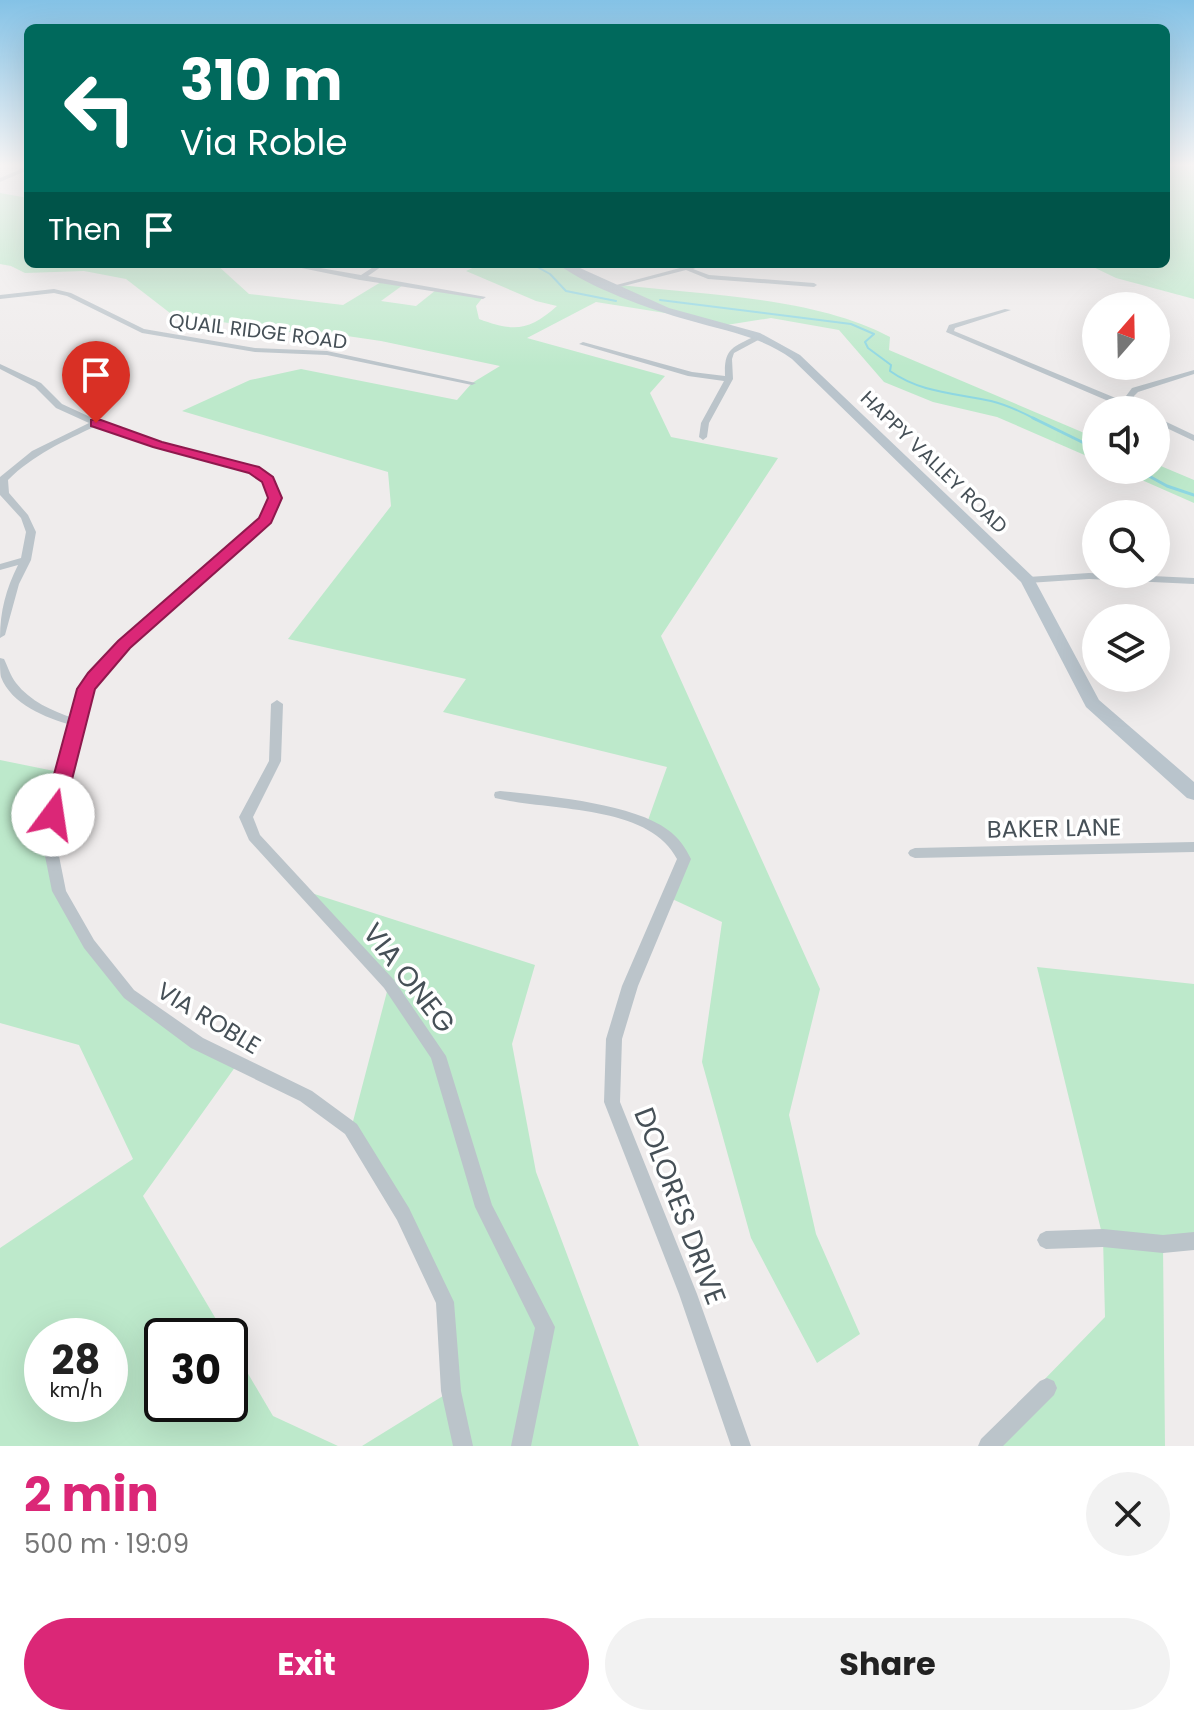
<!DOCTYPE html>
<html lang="en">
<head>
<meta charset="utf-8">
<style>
	:root { --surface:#fff; --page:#f2f2f2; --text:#222; --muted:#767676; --accent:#db2777 }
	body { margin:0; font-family:Poppins,sans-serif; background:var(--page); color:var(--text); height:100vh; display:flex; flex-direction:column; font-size:30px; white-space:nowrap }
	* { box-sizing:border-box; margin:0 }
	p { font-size:26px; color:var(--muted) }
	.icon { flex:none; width:44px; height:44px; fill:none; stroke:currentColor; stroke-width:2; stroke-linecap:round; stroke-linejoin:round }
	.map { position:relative; height:1446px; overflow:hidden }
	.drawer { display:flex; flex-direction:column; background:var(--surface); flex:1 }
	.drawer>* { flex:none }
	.guide { position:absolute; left:24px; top:24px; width:1146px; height:244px; border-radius:12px; box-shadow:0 8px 32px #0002; background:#00695c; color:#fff; overflow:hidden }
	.needle { width:52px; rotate:20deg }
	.fabs { position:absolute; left:1082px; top:292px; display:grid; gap:16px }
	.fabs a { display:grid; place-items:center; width:88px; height:88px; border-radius:50%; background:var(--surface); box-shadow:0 8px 32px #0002; font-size:40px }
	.speed { position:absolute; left:24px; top:1318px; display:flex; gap:16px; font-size:40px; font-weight:700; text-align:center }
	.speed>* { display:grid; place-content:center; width:104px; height:104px; border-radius:50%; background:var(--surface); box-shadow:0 8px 32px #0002; line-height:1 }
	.speed small { font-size:20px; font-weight:400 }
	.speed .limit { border:4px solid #111; border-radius:12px; background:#fff; color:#111 }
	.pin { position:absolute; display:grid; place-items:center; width:68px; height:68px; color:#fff; margin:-82px -34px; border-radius:50% 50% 50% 0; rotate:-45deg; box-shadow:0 0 8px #0007 }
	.pin .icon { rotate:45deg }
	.me { position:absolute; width:88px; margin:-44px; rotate:14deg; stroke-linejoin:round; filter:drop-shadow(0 0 6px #0008) }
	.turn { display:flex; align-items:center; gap:28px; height:168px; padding:0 24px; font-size:36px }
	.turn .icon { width:104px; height:104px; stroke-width:2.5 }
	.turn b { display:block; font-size:56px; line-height:68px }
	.then { display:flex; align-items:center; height:76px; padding:0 24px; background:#0003; gap:16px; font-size:30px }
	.round { display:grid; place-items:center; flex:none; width:84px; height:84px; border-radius:42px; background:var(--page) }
	.summary { display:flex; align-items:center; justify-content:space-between; height:136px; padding:0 24px }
	h1 { font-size:48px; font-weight:700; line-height:60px; color:var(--accent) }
	.primary-button { display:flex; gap:16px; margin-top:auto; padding:16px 24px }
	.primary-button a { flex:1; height:92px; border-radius:48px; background:var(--accent); color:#fff; font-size:32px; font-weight:700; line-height:92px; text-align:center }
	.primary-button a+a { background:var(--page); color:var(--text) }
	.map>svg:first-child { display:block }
	.green { fill:#bde9cb; fill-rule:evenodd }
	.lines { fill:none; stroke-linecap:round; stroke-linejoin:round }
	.stream-far1 { stroke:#8ed7e2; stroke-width:2 }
	.stream { stroke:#8ed7e2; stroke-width:3 }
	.street { fill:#bbc4ca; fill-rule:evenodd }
	.secondary { fill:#b9c4cc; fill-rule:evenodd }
	.route { fill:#db2777; stroke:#8e194d; stroke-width:2 }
	.labels { text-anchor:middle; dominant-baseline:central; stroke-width:7; stroke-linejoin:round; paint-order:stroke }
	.far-street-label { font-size:20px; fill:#465057; stroke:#fff }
	.street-label { font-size:24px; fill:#465057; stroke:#fff }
	.near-street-label { font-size:28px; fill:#465057; stroke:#fff }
</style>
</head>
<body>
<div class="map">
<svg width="1194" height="1446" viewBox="0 0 1194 1446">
	<rect width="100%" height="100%" fill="#efecec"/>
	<path class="green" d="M1166 165H1194V299L1116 278 1087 264H1166Z
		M0 193 28 198V264H216L249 294 343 305 381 282 403 285 381 301 416 306 436 290 483 297 476 306 479 319C514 332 529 331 557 306L536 301 466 271 481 264H563L608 288 620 285C704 295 815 297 890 337L889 350 1096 438V460L997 417 933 402 884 382 839 330 771 318 720 326 684 316 596 302 527 338 665 376 650 393 671 437 778 458 661 636 820 989 789 1115 816 1234 860 1334 817 1363 751 1238 702 1062 722 922 670 898 684 859 647 823 667 767 443 712 466 679 288 639 391 506 388 472 182 411 250 380 301 369 457 400 472 383 500 366 381 341 320 332H280L170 313 126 279 84 271 25 273 11 266 0 264Z
		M1156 464 1194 480V503L1119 470H1156Z
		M0 760 64 773 48 836 59 891 129 994 238 1063 143 1196 226 1336H162V1404H230V1343L273 1416 338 1446H0V1248L133 1159 79 1045 0 1023ZM42 1336H110V1404H42Z
		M302 890 535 965 512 1044 536 1172 639 1446H362L451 1391 445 1302 351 1129 389 984Z
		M1037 967 1194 984V1241L1163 1244 1165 1446H980L1105 1317 1103 1238Z"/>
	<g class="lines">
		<path class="stream-far1" d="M532 264 550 274 566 291 616 301
			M660 300 851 324 874 334 865 342 868 348 891 365 890 371C921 393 955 393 991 401 1007 405 1022 412 1037 420"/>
		<path class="stream" d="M1033 418 1086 444
			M1138 470 1167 486 1194 495"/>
		<path class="street" d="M28 166V170L0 182V178Z
			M282 264H297L361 275 378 264H385L368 276 486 297 483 299 360 280Z
			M695 264H706L693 269 709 275 814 283 817 285 814 287 708 279 686 270 608 290 605 288Z
			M54 289 71 293 144 329 255 348 327 351 476 383 472 385 327 355 255 352 142 333 67 296 54 293 0 299V295Z
			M1005 309 1011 310 955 328 954 331 1118 399 1128 401 1126 396 1132 388 1194 370V374L1138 392 1134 396 1137 403 1144 410H1135L1130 406 1113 403 946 332 949 325Z
			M755 336 762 338 734 353 732 359 733 379 709 423 707 437 703 440 699 437 701 423 724 381 688 376 579 344 583 342 692 372 725 376C724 348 732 348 755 336Z
			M0 364 41 383 62 404 99 421 160 442 257 468 272 478 280 492V505L269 522 128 646 92 690 55 836 66 891 94 940 134 990 203 1038 312 1091 357 1124 409 1208 454 1302 461 1391 473 1446H453L441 1391 436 1303 397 1220 345 1134 300 1101 191 1048 124 998 84 948 52 891 41 836 71 725C46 718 11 704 1 677 0 672 0 664 0 658L4 659C8 667 10 675 16 683 30 701 52 711 73 718L80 689 120 642 262 518 270 505V492L265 482 251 472 154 446 96 426C64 441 33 455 8 480L9 493 28 515 36 532 31 560 19 584 5 635 0 638C0 611 6 589 18 565L0 570V564L21 558 26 532 21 518 0 495V477L32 451 89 423 56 408 35 387 0 369Z
			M1156 417 1194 435V441L1156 423Z
			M1089 573 1194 578V584L1089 579 1028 583 1023 580 1028 577Z
			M277 700 283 704 281 761 253 817 260 835 394 980 446 1056 492 1205 555 1327 531 1446H511L535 1328 475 1207 431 1058 384 988 249 840 239 817 269 761 271 704Z
			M500 791C546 796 632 803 668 830 679 838 685 847 691 859L638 986 622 1039 620 1102 697 1294 751 1446H731L679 1294 604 1102 606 1039 622 986 677 859C650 804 548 811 495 798L494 795 495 792Z
			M1194 842V852L915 858 910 856 908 853 910 850 915 848Z
			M1103 1229 1163 1235 1194 1232V1250L1163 1253 1103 1247 1046 1249 1040 1246 1037 1240 1040 1234 1046 1231Z
			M1047 1378 1054 1381 1057 1388 1054 1395 1003 1446H978L981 1439 1040 1381Z"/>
		<path class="secondary" d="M558 264H571L669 308 760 333 800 355 1033 577 1099 700 1194 782V800L1187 798 1086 707 1021 582 792 359C761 336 725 331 688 320 652 310 587 287 558 264Z"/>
	</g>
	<linearGradient id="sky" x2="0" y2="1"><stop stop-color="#84c2e6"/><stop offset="0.45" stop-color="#f8f6f6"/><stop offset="1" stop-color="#f8f6f6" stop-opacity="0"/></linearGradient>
	<rect width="1194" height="367" fill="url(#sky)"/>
	<path class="route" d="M91 420H101L162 442 259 467 273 477 282 498 271 523 130 648 95 689 63 815 53 822 43 815 77 689 88 673 118 641 259 518 268 498 262 482 249 473 153 447 91 426Z"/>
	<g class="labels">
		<g class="far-street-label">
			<text transform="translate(258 331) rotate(7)">QUAIL RIDGE ROAD</text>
			<text transform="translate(934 462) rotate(44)">HAPPY VALLEY ROAD</text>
		</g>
		<g class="street-label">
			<text transform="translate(1054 828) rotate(-1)">BAKER LANE</text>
			<text transform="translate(209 1018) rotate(31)">VIA ROBLE</text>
		</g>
		<g class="near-street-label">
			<text transform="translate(409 978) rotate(52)">VIA ONEG</text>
			<text transform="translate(680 1206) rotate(69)">DOLORES DRIVE</text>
		</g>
	</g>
</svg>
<div class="fabs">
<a><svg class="needle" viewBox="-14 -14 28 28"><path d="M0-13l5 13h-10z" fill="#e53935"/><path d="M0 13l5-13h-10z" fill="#767676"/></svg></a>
<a><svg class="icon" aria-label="sound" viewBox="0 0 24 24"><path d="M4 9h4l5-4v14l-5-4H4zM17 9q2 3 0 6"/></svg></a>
<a><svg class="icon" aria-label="search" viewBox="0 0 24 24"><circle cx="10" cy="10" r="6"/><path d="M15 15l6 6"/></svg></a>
<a><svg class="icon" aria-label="layers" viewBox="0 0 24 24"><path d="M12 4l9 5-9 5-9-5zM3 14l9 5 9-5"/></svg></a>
</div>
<div class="speed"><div>28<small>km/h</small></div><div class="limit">30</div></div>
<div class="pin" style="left:96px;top:423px;background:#d93025"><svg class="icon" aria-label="arrive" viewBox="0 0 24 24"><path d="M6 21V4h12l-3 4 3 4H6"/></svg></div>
<svg class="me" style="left:53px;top:815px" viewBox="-20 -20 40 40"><circle r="19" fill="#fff"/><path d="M0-13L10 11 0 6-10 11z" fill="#db2777"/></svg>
<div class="guide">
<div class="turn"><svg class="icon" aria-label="left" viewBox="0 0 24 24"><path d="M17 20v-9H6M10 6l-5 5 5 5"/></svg><div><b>310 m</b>Via Roble</div></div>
<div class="then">Then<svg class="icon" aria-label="arrive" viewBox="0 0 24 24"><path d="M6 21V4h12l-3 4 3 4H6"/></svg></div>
</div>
</div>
<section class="drawer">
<div class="summary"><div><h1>2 min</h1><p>500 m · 19:09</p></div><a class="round"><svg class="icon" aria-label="close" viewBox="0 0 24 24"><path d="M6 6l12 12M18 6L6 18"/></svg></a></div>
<div class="primary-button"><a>Exit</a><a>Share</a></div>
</section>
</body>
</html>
